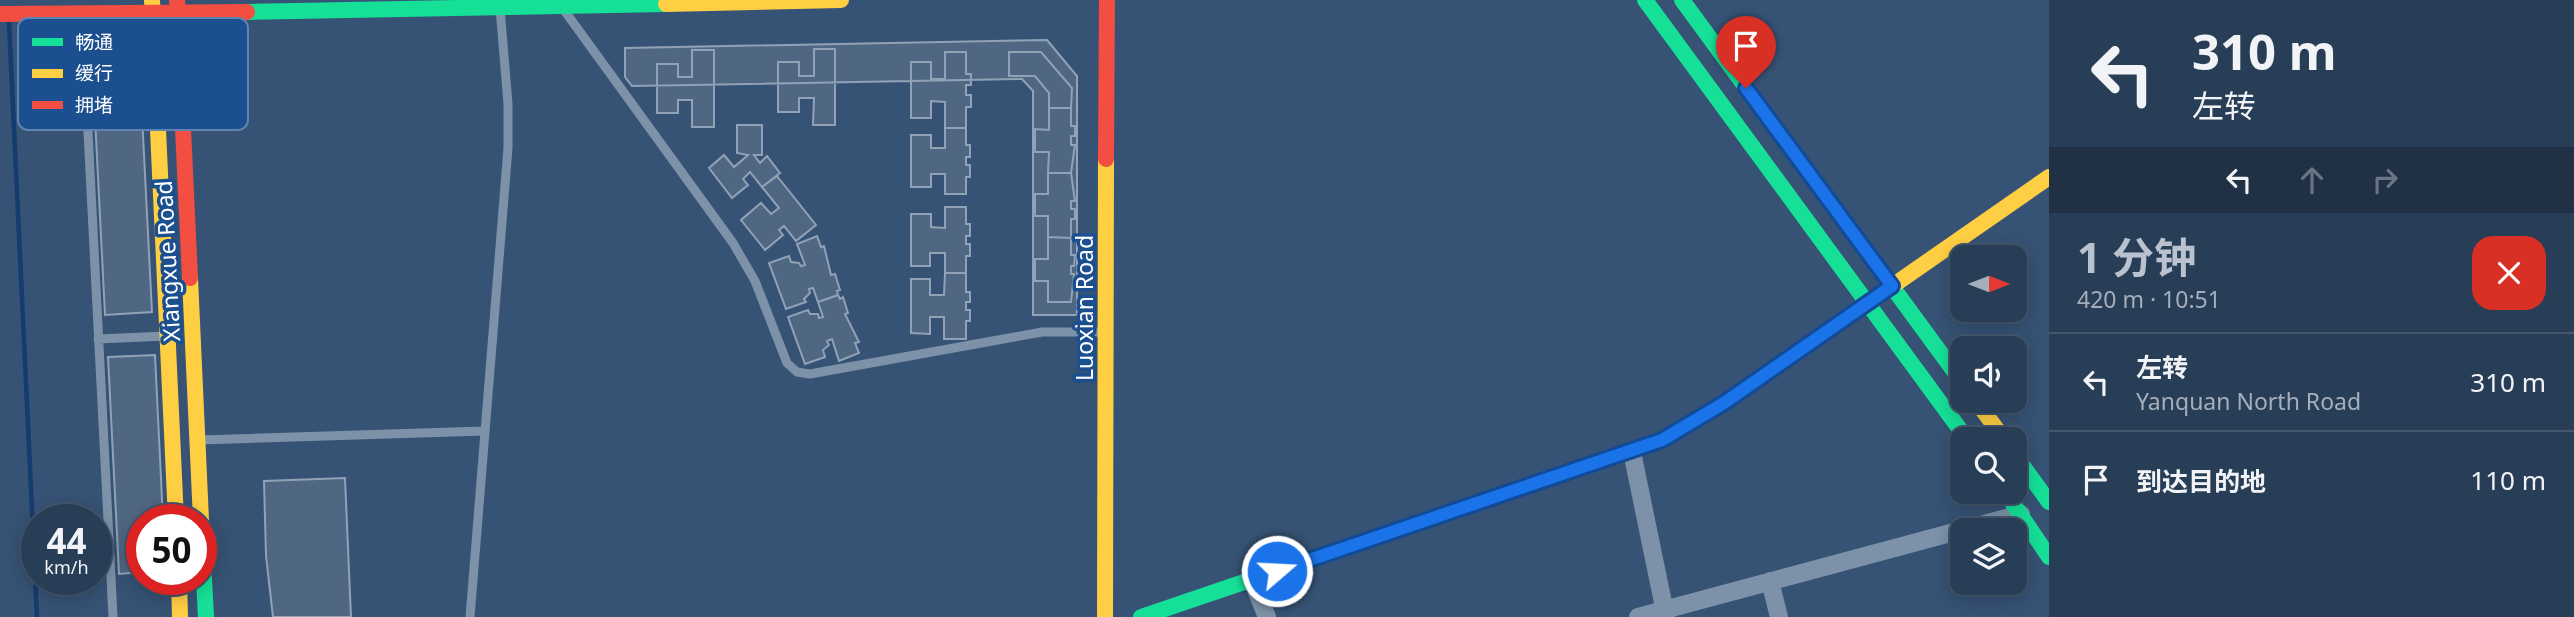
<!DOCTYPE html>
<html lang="zh">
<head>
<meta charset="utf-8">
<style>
	:root { --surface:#283e57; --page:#30455d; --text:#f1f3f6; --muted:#a5aeba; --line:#44576d; --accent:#b9c2ce }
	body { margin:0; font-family:"Noto Sans","Noto Sans SC",sans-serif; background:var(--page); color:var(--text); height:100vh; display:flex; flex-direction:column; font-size:26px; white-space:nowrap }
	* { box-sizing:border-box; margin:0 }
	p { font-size:23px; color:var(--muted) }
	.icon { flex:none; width:38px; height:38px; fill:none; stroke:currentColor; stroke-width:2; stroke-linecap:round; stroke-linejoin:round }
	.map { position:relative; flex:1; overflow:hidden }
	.sheet { display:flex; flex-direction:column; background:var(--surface); width:525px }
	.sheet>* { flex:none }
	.guide { background:#283e57; color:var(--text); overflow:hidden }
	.needle { width:46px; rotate:90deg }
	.controls { position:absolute; left:1950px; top:245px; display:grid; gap:14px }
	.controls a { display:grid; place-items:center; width:77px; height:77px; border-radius:14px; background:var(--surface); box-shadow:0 4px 18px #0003,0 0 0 2px var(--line); font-size:35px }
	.speed { position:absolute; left:21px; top:504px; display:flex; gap:14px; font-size:35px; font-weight:700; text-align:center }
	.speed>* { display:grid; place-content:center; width:91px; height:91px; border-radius:50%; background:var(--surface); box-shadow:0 4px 18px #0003,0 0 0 2px var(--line); line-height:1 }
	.speed small { font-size:18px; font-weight:400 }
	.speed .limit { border:10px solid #d22; background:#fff; color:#111 }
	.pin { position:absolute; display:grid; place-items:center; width:60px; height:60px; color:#fff; margin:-72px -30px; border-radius:50% 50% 50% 0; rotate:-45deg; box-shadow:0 0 7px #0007 }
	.pin .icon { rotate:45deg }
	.me { position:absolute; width:77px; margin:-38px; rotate:71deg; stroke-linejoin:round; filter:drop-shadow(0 0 5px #0008) }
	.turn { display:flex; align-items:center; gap:24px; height:147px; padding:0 28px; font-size:32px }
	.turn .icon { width:91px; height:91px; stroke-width:2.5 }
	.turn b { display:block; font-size:49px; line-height:60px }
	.lanes { display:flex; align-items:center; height:66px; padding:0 28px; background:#0003; justify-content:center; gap:35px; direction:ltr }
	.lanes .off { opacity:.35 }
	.round { display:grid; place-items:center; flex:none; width:74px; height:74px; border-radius:21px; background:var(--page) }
	.head { display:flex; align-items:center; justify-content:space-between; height:119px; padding:0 28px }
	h1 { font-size:42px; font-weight:700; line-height:52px; color:var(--accent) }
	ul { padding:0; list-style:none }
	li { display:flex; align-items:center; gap:21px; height:98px; padding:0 28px; border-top:2px solid var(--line) }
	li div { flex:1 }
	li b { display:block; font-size:26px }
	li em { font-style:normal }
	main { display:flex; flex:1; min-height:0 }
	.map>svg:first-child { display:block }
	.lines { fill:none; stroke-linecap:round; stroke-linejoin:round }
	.stream { stroke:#153c6e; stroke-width:4.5 }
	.building { fill:#506783; stroke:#92a2b6; stroke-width:2 }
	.lane { stroke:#7d92a8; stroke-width:9 }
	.street { stroke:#7d92a8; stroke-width:18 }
	.fast { stroke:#16e098; stroke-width:16 }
	.slow { stroke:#ffcf43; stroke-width:16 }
	.jam { stroke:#f24e42; stroke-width:16 }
	.route-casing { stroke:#114b97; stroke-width:18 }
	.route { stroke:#1a73e8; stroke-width:12 }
	.labels { text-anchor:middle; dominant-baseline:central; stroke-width:7; stroke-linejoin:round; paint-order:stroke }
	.street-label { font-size:23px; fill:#fff; stroke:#1b4f8f }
	.key { fill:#1b4f8f; stroke:#5f84b1; stroke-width:2 }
	.key-label { font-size:19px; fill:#fff }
</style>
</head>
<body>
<main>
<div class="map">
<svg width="2049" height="617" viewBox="0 0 2049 617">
	<rect width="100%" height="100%" fill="#365274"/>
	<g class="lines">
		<path class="stream" d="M9 22 37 617"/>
	</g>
	<path class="building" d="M1047 40 1077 76V315H1033V91L1022 79 632 86 625 77V48Z
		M814 49H835V125H813L814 98H799V112H778V62H799V76H814Z
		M692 50H714V127H692V100H678V113H657V64H678V77H692Z
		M945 52H966V74H971V85H966V95H971V107H966V128H945V102L931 101V118H911V62H931V79H945Z
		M1009 52H1041L1072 88 1071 108H1049V93L1035 76H1009Z
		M141 96 152 312 105 315 94 98Z
		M1049 108H1071V126H1075V136H1071V145H1075L1071 173H1048L1049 152H1035V129L1049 130Z
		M737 125H762V155H754L760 163 767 156 780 173 762 187 750 172 743 179 748 185 732 198 709 168 724 155 734 167 748 155 737 153Z
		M945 128H966V145H970V157H966V165H970V177H966V194H945V174H931V187H911V135H931V148H945Z
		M1048 173H1071L1075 201H1071V209H1075V219H1071V238L1048 237V216H1035V194H1048Z
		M777 176 816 225 796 241 784 226 779 230 783 235 765 250 741 220 761 203 771 214 779 208 762 187Z
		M945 207H966V224H970V236H966V244H970V256H966V273H945V253H930V266H911V214H931V227L945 228Z
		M817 236 821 247 824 246 831 275 835 274 840 290 837 291 838 295 818 302 813 288 809 289 810 293 804 299 806 302 786 309 769 263 789 256 791 262 799 263 801 266 805 265 797 244Z
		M1048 237 1071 238V255H1075L1074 266H1071V274H1074L1071 302H1048V281H1035V259H1048Z
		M945 273H966V292H970V302H966V310H970V321H966V339H944V317H930V334L911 333V279H930V295H944Z
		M838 295 840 299 843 297 848 313 845 314 859 342 855 343 859 353 839 361 832 339 827 341 829 345 823 350 825 357 805 364 788 317 808 310 810 314H818L819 318 823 317 818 302Z
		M155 355 163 520H142V572L119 574 108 357Z
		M345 478 351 617H273L266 556 264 481Z"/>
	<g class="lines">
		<path class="lane" d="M564 10 733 243 755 281 787 363 797 372 810 374 1042 332H1104
			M82 16 113 617
			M98 339 166 336
			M200 440 485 431
			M470 617 508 148V104L500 8"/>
		<path class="street" d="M1632 452 1666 617
			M1252 580 1267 617
			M1770 581 1779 617
			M1638 617 2021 514"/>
		<path class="fast" d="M1645 0 1967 439
			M1682 0 1962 382
			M247 12 666 4
			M2014 454 2049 502
			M2005 492 2049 557
			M201 522 206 617
			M1141 617 1662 440 1724 403 1773 369"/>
		<path class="slow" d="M152 0 176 520
			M666 4 841 0
			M190 278 201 520
			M1773 369 2049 177
			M1976 401 2004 439
			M179 579 180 617
			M1105 617 1106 159"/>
		<path class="jam" d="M177 0 190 278
			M0 14 247 12
			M1106 159 1107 0"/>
	</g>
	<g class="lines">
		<defs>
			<path id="route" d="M1277 571 1662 440 1724 403 1892 286 1746 88"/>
		</defs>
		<use href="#route" class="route-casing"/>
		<use href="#route" class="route"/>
	</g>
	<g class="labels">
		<g class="street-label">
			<text transform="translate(167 261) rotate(-93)">Xiangxue Road</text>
			<text transform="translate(1084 308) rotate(-90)">Luoxian Road</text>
		</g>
	</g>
	<rect x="18" y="18" width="230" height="112" rx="10" class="key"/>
	<rect x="32" y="38" width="31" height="8" fill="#16e098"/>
	<rect x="32" y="69" width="31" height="9" fill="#ffcf43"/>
	<rect x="32" y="101" width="31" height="8" fill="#f24e42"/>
	<g class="key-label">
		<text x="75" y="49">畅通</text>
		<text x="75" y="80">缓行</text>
		<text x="75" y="112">拥堵</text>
	</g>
</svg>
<div class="controls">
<a><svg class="needle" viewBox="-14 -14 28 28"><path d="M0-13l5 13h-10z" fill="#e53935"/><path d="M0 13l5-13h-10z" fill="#a5aeba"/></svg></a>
<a><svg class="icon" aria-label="sound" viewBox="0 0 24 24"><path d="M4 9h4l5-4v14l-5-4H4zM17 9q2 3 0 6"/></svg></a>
<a><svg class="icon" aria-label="search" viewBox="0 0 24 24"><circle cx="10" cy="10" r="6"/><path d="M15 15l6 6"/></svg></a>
<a><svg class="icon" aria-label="layers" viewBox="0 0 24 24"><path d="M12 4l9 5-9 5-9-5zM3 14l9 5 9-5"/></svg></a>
</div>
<div class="speed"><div>44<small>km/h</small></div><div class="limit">50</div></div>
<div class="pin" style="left:1746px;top:88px;background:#d93025"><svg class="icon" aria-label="arrive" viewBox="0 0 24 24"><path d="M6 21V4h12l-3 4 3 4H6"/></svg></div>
<svg class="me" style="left:1277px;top:571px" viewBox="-20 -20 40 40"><circle r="17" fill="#1a73e8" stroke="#fff" stroke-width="3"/><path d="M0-11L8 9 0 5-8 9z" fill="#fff"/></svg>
</div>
<section class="sheet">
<div class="guide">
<div class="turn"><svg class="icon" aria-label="left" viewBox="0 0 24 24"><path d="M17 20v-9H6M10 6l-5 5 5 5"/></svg><div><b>310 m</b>左转</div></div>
<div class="lanes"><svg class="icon" aria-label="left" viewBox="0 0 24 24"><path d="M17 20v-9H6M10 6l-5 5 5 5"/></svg><svg class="icon off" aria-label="ahead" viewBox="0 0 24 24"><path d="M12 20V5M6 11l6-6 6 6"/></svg><svg class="icon off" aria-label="right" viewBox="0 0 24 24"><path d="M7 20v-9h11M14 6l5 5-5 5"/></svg></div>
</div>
<div class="head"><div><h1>1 分钟</h1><p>420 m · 10:51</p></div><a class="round" style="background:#d93025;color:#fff"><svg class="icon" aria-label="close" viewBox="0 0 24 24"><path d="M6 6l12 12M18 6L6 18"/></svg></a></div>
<ul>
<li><svg class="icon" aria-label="left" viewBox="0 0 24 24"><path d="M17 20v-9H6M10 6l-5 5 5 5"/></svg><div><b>左转</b><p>Yanquan North Road</p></div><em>310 m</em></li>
<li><svg class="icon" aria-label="arrive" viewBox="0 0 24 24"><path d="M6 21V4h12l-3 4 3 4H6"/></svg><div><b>到达目的地</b></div><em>110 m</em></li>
</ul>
</section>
</main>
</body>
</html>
